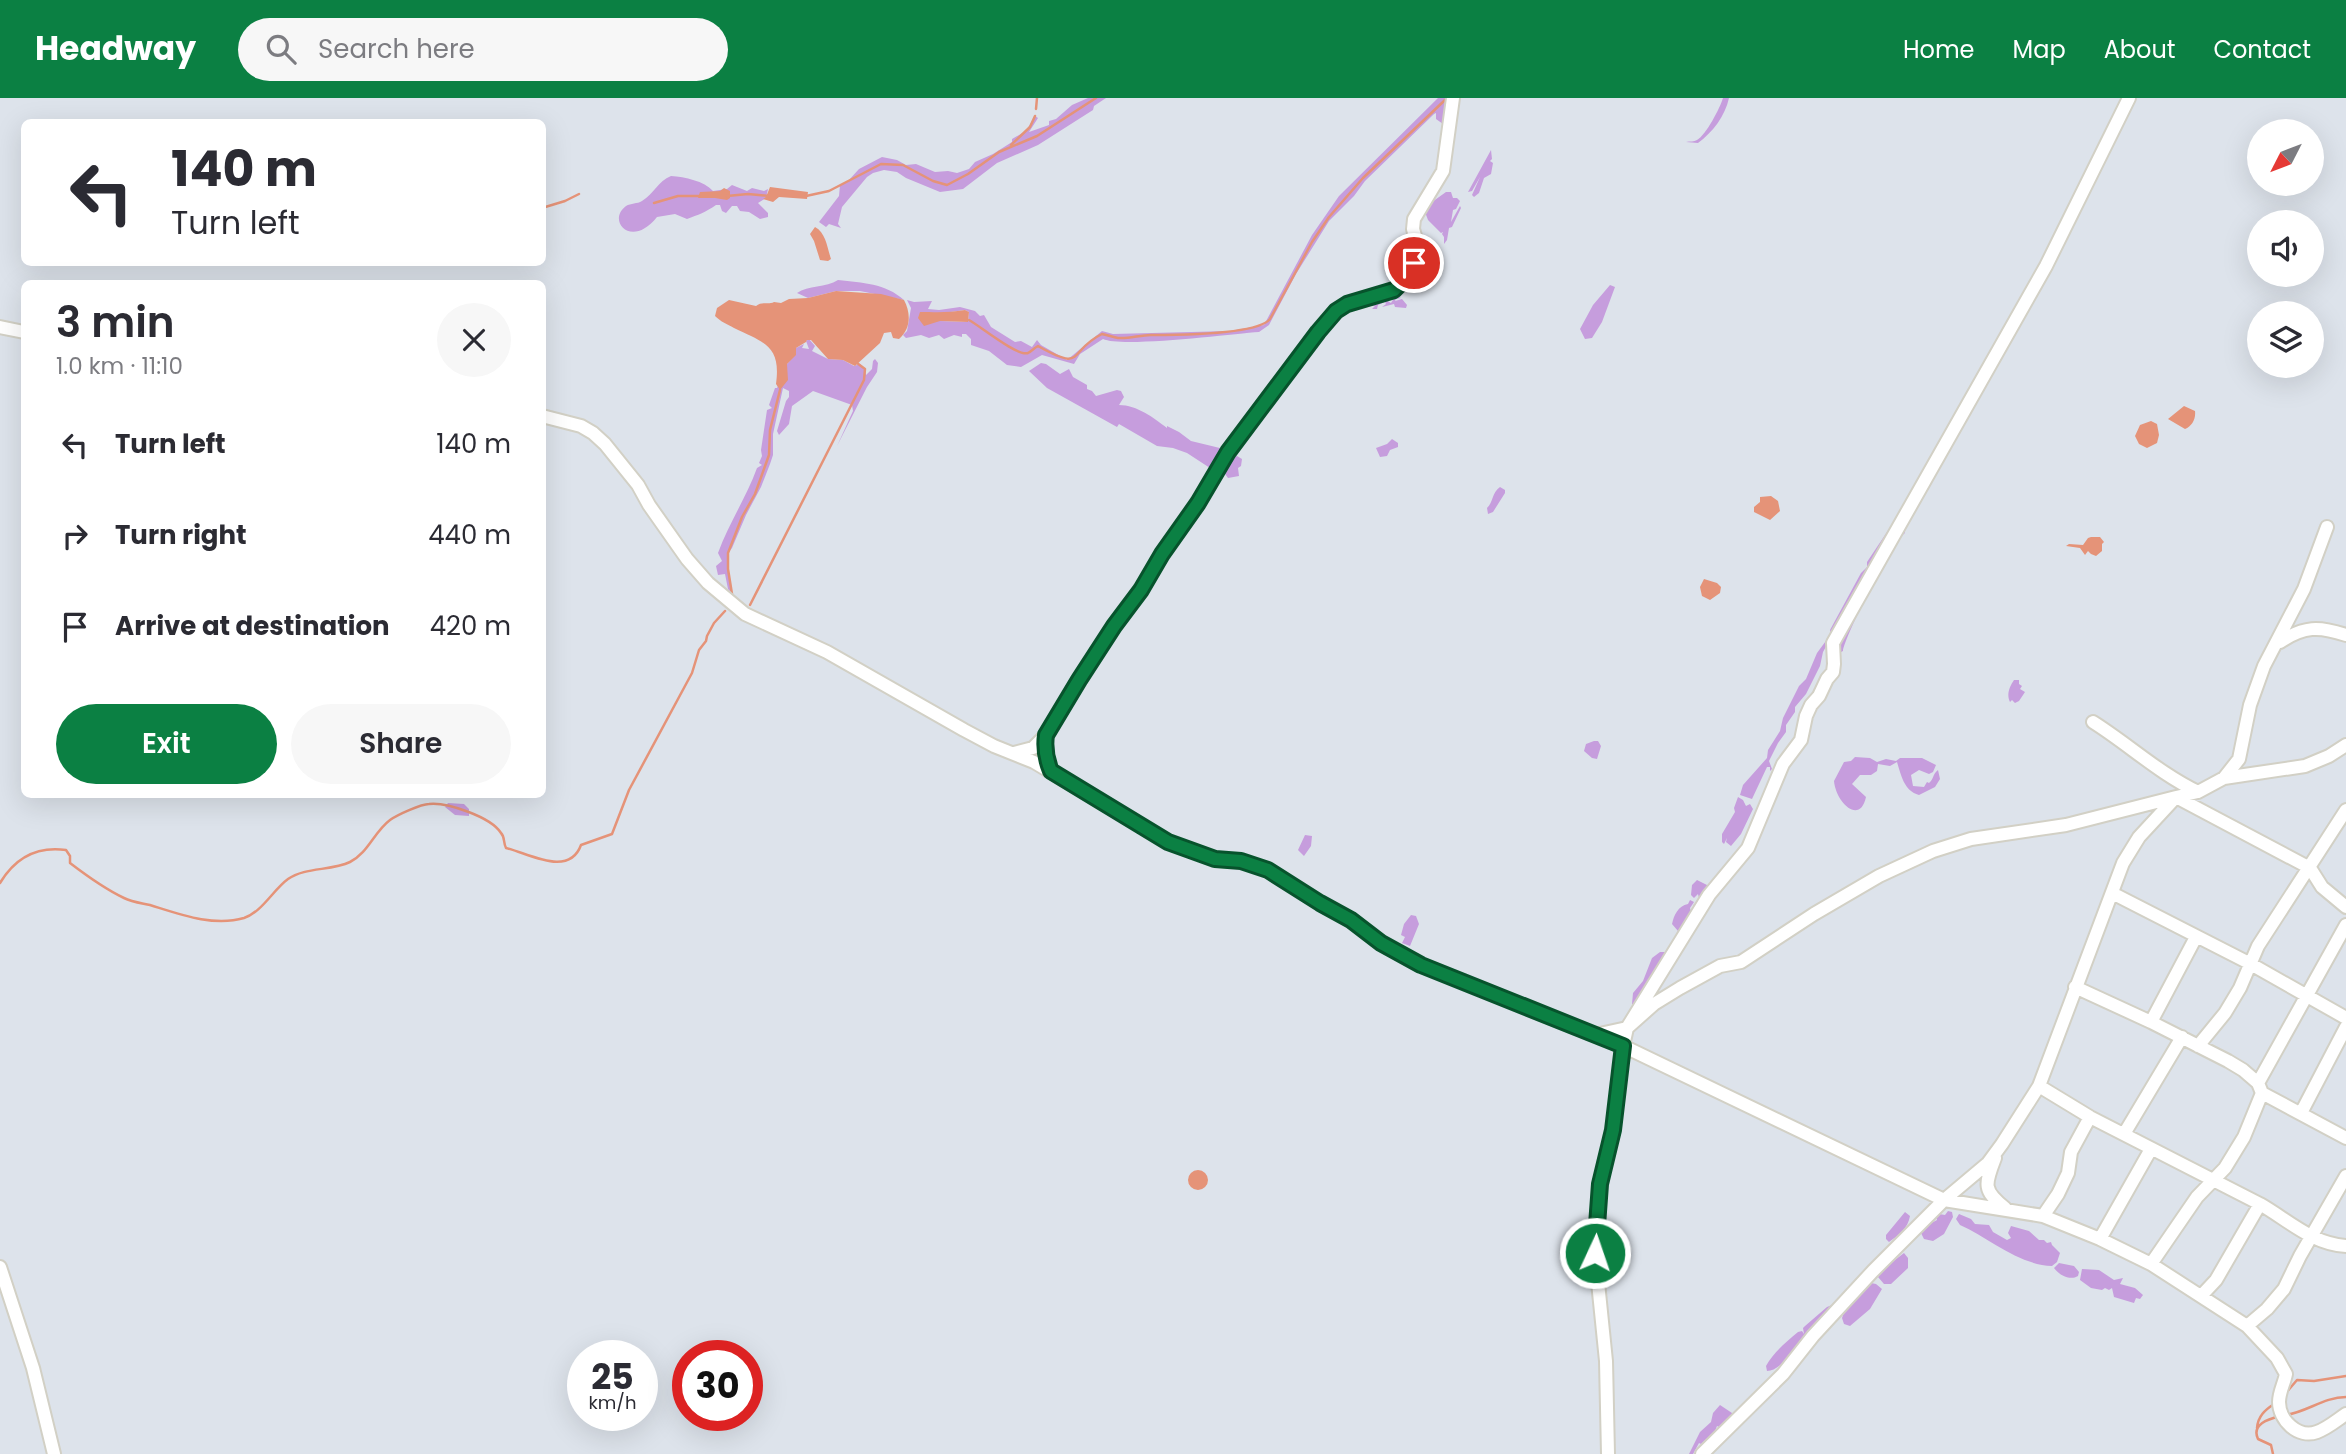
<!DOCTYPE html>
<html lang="en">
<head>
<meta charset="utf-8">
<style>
	:root { --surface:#fff; --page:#f7f7f7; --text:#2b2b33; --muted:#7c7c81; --accent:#0b8043 }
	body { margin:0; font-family:Poppins,sans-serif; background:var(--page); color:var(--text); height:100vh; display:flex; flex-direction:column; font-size:26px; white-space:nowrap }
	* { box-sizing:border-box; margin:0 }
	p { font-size:23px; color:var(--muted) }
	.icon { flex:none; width:38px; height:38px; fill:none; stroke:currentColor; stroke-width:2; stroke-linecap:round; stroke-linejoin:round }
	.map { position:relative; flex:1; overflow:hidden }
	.drawer { position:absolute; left:21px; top:182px; width:525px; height:518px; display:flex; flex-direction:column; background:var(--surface); border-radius:10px; box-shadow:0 7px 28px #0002 }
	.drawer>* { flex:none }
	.hud { position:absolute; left:21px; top:21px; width:525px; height:147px; border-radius:10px; box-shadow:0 7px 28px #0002; background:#fff; color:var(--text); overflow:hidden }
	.needle { width:46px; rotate:228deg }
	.tools { position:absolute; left:2247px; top:21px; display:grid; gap:14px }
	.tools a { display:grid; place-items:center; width:77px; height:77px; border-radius:50%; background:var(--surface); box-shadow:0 7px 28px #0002; font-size:35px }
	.speed { position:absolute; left:567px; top:1242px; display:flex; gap:14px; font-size:35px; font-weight:700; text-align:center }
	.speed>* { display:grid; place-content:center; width:91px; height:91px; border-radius:50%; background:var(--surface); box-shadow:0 7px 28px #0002; line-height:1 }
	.speed small { font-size:18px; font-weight:400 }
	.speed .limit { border:10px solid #d22; background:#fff; color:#111 }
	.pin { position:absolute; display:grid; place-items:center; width:60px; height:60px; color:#fff; margin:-30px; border:4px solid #fff; border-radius:50%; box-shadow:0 2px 7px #0007 }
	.me { position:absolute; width:77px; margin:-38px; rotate:3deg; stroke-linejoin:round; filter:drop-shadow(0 0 5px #0008) }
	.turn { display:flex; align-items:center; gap:24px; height:147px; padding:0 35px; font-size:32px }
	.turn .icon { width:91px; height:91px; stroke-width:2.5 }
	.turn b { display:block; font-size:49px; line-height:60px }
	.round { display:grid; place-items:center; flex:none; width:74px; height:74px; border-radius:37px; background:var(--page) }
	.summary { display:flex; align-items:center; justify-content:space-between; height:119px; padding:0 35px }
	h1 { font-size:42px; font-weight:600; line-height:52px }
	.cta { display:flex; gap:14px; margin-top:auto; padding:14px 35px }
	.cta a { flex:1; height:80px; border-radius:42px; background:var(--accent); color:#fff; font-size:28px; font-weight:600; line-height:80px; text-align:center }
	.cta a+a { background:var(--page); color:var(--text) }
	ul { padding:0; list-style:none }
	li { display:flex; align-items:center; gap:21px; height:91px; padding:0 35px }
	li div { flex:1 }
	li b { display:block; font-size:26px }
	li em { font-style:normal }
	header { display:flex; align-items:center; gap:42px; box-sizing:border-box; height:98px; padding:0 35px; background:var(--accent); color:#fff }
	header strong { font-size:33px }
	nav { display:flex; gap:38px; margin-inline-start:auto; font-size:24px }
	.search { width:490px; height:63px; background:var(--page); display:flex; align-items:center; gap:18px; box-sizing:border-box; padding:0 24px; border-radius:38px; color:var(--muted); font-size:26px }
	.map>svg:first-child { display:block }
	.green { fill:#c69ddd; fill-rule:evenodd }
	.water { fill:#e59378 }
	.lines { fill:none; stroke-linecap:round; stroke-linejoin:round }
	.stream { stroke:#e59378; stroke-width:2.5 }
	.minor-casing { stroke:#d2d0c5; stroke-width:16 }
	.minor { stroke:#fff; stroke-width:12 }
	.route-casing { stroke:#07532c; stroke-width:18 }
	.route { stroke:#0b8043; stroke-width:12 }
</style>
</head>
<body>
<header>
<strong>Headway</strong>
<div class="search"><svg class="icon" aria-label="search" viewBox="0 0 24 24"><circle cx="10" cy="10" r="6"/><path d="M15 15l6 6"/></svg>Search here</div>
<nav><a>Home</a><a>Map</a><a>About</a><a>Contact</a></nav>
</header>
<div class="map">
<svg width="2346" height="1356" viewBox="0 0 2346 1356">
	<rect width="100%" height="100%" fill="#dde3eb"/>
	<path class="green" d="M1088 0H1106L1094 8 1093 12 1038 47 997 65 963 91 940 94 906 80 897 74 884 72 873 75 867 79 842 109 838 126 841 130 829 126 826 129 819 124 839 98 840 87 849 82 859 71 882 59 897 62 906 67 916 66 935 74 948 73 957 75 969 71 975 64 993 56 1012 44V41L1026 33 1035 18 1038 20 1029 34 1049 27V23L1056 21 1072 7Z
		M1438 0H1448L1443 26 1436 21V15L1434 16 1365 83 1354 98 1329 123 1296 176 1269 227 1259 234C1231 236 1122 250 1103 241L1080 256 1074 266 1042 257 1021 269 1007 267 989 253 971 247V241L966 236H962V239L954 237 944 241 939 237 929 240 921 237 906 240 903 237 907 233 911 210 907 202 914 204 932 203 928 211 939 212 960 209 975 213 980 218 984 217 991 229 1015 244 1021 243 1032 249 1037 242 1041 247 1067 262 1102 233 1113 236 1230 233 1264 227 1312 137 1339 98ZM965 212 969 214 968 224 940 223 927 214 936 216Z
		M1723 0H1729C1725 18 1713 34 1698 45L1686 44C1690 43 1694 44 1697 42 1706 37 1720 10 1723 0Z
		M1491 52 1492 61 1490 63 1493 65 1491 76 1484 80 1479 95 1474 99 1472 97 1480 79 1472 93 1468 94Z
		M671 78C685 79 704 83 713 93L727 91 732 87 747 93 752 90 764 93 768 91 766 100 758 105 768 115V119L760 121 749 114 740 113 737 108H732L726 115 722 113 720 107H716C706 114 698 117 687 121L675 116 657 119C632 151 606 123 626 108 631 105 637 106 642 103 654 96 658 83 671 78Z
		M1446 94H1451L1453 100H1457L1460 103 1456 111 1453 112 1451 124 1460 108 1461 110 1452 129 1449 130 1447 142 1444 146V139L1442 136 1443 134 1441 135 1428 122 1425 114 1431 102 1432 104Z
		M838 182C863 185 885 185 904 202L860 193H836L808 200 797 195C808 187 826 190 838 182Z
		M1610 187 1615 189 1602 224 1592 240 1585 241 1580 231 1593 207Z
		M1396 197 1401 200 1396 201 1395 203 1402 201 1407 207 1406 210 1395 209 1394 206 1382 209 1386 206 1385 204 1378 207 1377 211H1372L1375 208H1365L1384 201 1391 205Z
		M809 241 815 248 812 253 828 261 843 262 854 268 860 266 865 271 866 277 872 271 873 263 875 261 878 265 877 274 867 289 837 348 853 313 852 307 813 293 792 308 789 326 779 337 777 333 786 303 789 299V293L783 290 773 336V357L770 366 761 389 746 417 732 450 728 455 727 464 732 496 728 491 725 476 718 477 716 468 722 463 718 455C729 425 746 400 757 370L762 367 759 365 762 358 761 352 767 312 772 310 769 307 775 290H777L787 266 795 257 796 250 804 246 802 250 809 251 806 243Z
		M1041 265 1046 266 1060 276 1069 271 1073 279 1087 287V291L1092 293 1096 298 1117 292 1121 293 1124 299 1119 307C1137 307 1154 320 1167 330V328L1179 334 1191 343 1224 351 1217 363 1210 370 1187 355 1173 350 1157 348 1119 326 1117 329 1047 290 1029 273Z
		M1392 341 1398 345V349L1390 352 1387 358 1380 359 1376 350 1387 346Z
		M1237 358 1242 361 1241 368 1238 370 1239 378 1228 380 1223 373 1226 363Z
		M1500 389 1505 392V395L1493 414 1488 416 1487 410C1493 405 1492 394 1500 389Z
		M1893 425 1823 554 1820 568 1806 596 1795 609V614L1786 627V634L1778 645 1769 663 1772 671 1770 673V669H1767L1752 701 1740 697 1743 687 1767 660 1768 652 1780 633 1783 620 1799 588 1806 581 1817 555 1831 536 1830 532 1861 475 1867 469V464Z
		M1903 430 1905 435C1892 444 1845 538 1843 553L1837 556 1835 549Z
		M2014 582H2019V586L2022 588 2020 591 2025 594 2019 603 2015 605 2012 602 2010 604C2006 596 2010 588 2014 582Z
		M1594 643H1598L1601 648 1597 661 1592 660 1584 653 1586 646Z
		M1855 659 1870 660 1877 664 1886 661 1896 663 1900 660H1922L1936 667 1933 674 1929 676 1919 672 1911 677 1913 688 1924 689 1927 684 1929 685C1934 681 1932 677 1938 672L1940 681 1935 689 1919 697C1904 693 1901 677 1897 664L1890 668 1878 666 1877 673 1871 677H1860L1852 686 1866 699C1860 727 1836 705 1834 683L1844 664 1851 663Z
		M1738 699 1743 702 1746 708 1750 706 1753 711 1741 736 1731 748 1726 744 1727 740 1724 746 1722 744V736L1735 714 1734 710Z
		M448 705 464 706 469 711V718L455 717 445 709Z
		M1305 737 1312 738 1311 748 1304 758 1298 752Z
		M1697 782 1709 788 1703 800H1699L1698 796 1694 800 1691 797 1692 787Z
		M1690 802 1694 804 1690 810 1691 814 1694 806H1699L1635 907 1632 906 1633 895 1643 883 1652 860 1660 854H1665L1674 842 1678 833 1672 826C1674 817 1678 808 1688 806Z
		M1411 817 1416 818 1419 826 1410 848 1402 845 1405 839 1401 837 1404 826Z
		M1948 1113 1952 1114 1953 1119 1944 1136 1933 1143 1924 1141 1921 1135 1926 1128 1937 1122 1936 1118 1939 1116 1945 1117Z
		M1905 1114 1910 1118C1908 1130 1899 1137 1889 1144L1886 1141V1137Z
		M1959 1116 1971 1121 1975 1126 1989 1127 1993 1134 2007 1142 2011 1140 2008 1135 2011 1128 2029 1133 2039 1142H2044L2047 1145 2051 1144 2052 1147 2060 1155 2057 1164 2052 1168C2019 1167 1989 1140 1960 1127L1956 1121Z
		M1904 1155 1908 1160V1170L1891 1186H1884L1878 1179 1882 1172Z
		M2059 1165 2074 1168 2079 1174 2078 1178C2070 1183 2059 1177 2054 1170Z
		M2082 1171 2099 1172 2114 1182 2123 1180 2120 1186 2135 1190 2143 1197 2140 1201 2136 1200 2134 1205 2114 1199 2112 1190 2109 1192 2105 1190 2102 1192 2091 1190 2080 1182Z
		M1871 1185 1876 1186 1882 1191 1870 1211 1850 1228 1844 1226 1842 1220 1847 1207Z
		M1832 1207 1799 1248 1795 1249C1790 1258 1778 1273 1767 1273L1766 1268C1773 1255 1786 1244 1798 1234L1802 1233 1804 1236 1803 1230 1805 1228 1827 1209Z
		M1720 1307 1732 1315V1317L1721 1330 1717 1328 1715 1333 1701 1346 1699 1345 1693 1356H1689L1700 1334 1711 1324 1713 1315Z"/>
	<path class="water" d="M770 89 808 94 807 101 779 99 773 104 763 101 766 99Z
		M724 90 730 93V100L727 102 715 100H698L700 94 720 93Z
		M815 129C826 135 827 149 831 161L828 163 820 162 814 143 810 136Z
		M836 193 881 196 904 202C911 215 911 231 899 241L893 240 891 234 884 235 880 245 855 268 843 262 828 261 811 242H807L806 244 796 250V257L787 266 788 282 780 292 776 286C781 249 766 245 734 230 727 226 721 224 715 218L717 210 729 202 756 208C762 203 769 207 774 204L781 205 789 201 808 200Z
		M965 212 969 214 968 224 940 223 924 228 918 220 920 214C936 214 948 215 965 212Z
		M2184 308 2195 313C2196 321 2192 328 2185 331L2168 321Z
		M2151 323 2157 326 2159 337 2157 345 2147 350 2139 346 2135 338 2140 327Z
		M1771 398 1778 403 1780 413 1770 422 1754 414V409L1760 404V399Z
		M2091 439H2100L2104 444 2102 446V453L2096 458 2091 456 2088 453 2085 457 2080 450 2066 448 2069 446 2083 447 2088 440Z
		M1704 481 1717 485 1721 489 1720 495 1710 502 1702 498 1700 489Z
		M1188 1082a10 10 0 1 1 20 0a10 10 0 1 1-20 0Z"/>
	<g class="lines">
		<path class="stream" d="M1036 11 1037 0
			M1011 47 1030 29 1035 18
			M727 98 748 96 769 98
			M806 98 829 93 881 66 903 67 933 83 947 87 968 76 999 54 1037 38 1096 0
			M654 105 678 98H699
			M542 110 565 103 579 96
			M969 222C980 228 1018 259 1028 255 1032 253 1034 250 1038 248 1086 275 1067 253 1102 236 1107 237 1113 239 1118 240 1129 241 1140 237 1151 237 1174 237 1257 237 1270 221L1312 144 1329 119 1363 80 1445 2
			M732 496 728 471V455L742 419 755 396 769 357 770 332 780 292
			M750 507 864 282 865 271 857 265
			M0 785C15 760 37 748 66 752L70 758V765C87 778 105 791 124 800 132 804 141 805 150 807 179 816 213 829 244 820 262 814 273 792 288 781 305 769 331 773 350 764 368 755 374 734 390 722 397 717 421 706 429 706 447 704 491 719 501 735 505 739 503 744 506 750 528 755 569 780 581 747L612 736 629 692 692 575 699 552 706 543 707 538 714 525 725 513
			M2285 1296 2297 1282 2314 1283 2346 1278
			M2286 1317C2307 1314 2324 1299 2346 1299
			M2257 1330C2258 1318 2265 1312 2274 1306
			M2273 1356 2271 1347 2258 1341C2251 1326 2269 1321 2280 1318"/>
		<defs>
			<path id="minor" d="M0 229 24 234
				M542 318 581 328 593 335 605 346 638 387 649 407 687 461 708 485 745 516 827 554 964 632 994 648 1034 664 1168 744 1215 761 1241 763 1268 772 1320 805 1351 822 1381 845 1421 867 1623 948 1944 1102 2043 1118 2100 1141 2151 1166 2247 1228 2277 1260 2286 1276C2284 1286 2279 1294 2279 1304 2279 1322 2298 1341 2317 1334 2328 1330 2337 1322 2346 1316
				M2280 544C2304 528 2319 528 2346 537
				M2093 624C2128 646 2160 676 2198 694
				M1014 655 1033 650 1046 637 1079 582 1114 528 1141 492 1162 456 1198 405 1228 354 1318 234 1337 213 1347 206 1394 192 1405 181 1417 155V145L1413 131 1414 121 1443 73 1453 0
				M2224 680 2239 661 2250 607 2264 568 2304 491 2327 429
				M2112 795 2249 865 2346 920
				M2075 889 2151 924 2228 963 2243 972 2258 985 2262 995 2346 1040
				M2151 924 2196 839
				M1595 937 1627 930 1654 906 1680 890 1720 868 1741 864 1814 816 1879 778 1933 753 1971 741 2066 727 2176 699 2310 770 2322 789 2346 809
				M2198 948 2225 915 2240 890 2258 848 2346 712
				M2258 985 2346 827
				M2039 988 2090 1019 2260 1106C2288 1122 2312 1146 2346 1148
				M2301 1015 2346 929
				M2124 1036 2182 939
				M1995 1060C1985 1086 1982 1092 2005 1110
				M2043 1118 2058 1096 2068 1075 2071 1054 2090 1019
				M2100 1141 2151 1051
				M2151 1166 2197 1099 2225 1070 2244 1039 2262 995
				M0 1169 33 1270 54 1356
				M2201 1198 2216 1182 2260 1106
				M2247 1228 2267 1211 2284 1191 2300 1158 2346 1078
				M1608 1356 1606 1263 1595 1155 1597 1119 1600 1086 1613 1032 1623 948 1627 930 1709 797 1748 750 1783 666 1801 642 1806 618 1811 607 1819 598 1827 581 1833 574 1834 566 1833 545 2046 168 2129 0
				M1702 1356 1783 1276 1813 1238 1873 1173 1944 1102 1988 1065 2002 1046 2039 988 2123 765 2139 739 2176 699 2198 694 2224 680 2305 668 2329 658 2346 647"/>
		</defs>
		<use href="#minor" class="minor-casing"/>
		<use href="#minor" class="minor"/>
	</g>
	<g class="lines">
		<defs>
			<path id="route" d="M1414 165 1405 181 1394 192 1347 206 1336 213 1318 234 1228 354 1198 405 1162 456 1141 492 1114 528 1079 582 1046 637C1044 651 1046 661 1051 673L1168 744 1215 761 1241 763 1268 772 1320 805 1351 822 1381 845 1421 867 1623 948 1613 1032 1600 1086 1595 1155"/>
		</defs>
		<use href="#route" class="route-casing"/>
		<use href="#route" class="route"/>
	</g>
</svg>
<div class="tools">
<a><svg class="needle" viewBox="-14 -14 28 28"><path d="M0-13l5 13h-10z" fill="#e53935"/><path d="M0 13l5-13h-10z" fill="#7c7c81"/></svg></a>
<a><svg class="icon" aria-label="sound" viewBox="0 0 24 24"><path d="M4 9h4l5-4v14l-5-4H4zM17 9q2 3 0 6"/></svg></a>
<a><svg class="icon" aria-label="layers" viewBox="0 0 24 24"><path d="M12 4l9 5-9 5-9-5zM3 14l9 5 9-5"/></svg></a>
</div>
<div class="speed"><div>25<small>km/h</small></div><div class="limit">30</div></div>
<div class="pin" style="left:1414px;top:165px;background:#d93025"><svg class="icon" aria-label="arrive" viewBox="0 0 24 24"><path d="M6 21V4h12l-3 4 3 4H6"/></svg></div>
<svg class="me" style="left:1595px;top:1155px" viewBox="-20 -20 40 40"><circle r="17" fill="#0b8043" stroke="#fff" stroke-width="3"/><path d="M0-11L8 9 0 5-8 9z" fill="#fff"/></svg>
<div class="hud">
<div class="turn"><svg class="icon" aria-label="left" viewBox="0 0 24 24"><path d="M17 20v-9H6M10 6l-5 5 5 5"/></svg><div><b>140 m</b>Turn left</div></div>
</div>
<section class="drawer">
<div class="summary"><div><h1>3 min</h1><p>1.0 km · 11:10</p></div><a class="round"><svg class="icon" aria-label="close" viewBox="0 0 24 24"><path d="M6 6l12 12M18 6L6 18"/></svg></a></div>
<ul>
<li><svg class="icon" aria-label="left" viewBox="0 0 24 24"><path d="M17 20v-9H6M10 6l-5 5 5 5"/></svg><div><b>Turn left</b></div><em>140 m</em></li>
<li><svg class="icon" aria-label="right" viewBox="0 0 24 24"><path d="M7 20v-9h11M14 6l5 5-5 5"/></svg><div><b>Turn right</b></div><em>440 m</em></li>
<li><svg class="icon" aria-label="arrive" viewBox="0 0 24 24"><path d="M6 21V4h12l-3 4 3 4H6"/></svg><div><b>Arrive at destination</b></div><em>420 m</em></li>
</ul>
<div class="cta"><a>Exit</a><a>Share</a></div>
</section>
</div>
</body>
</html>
